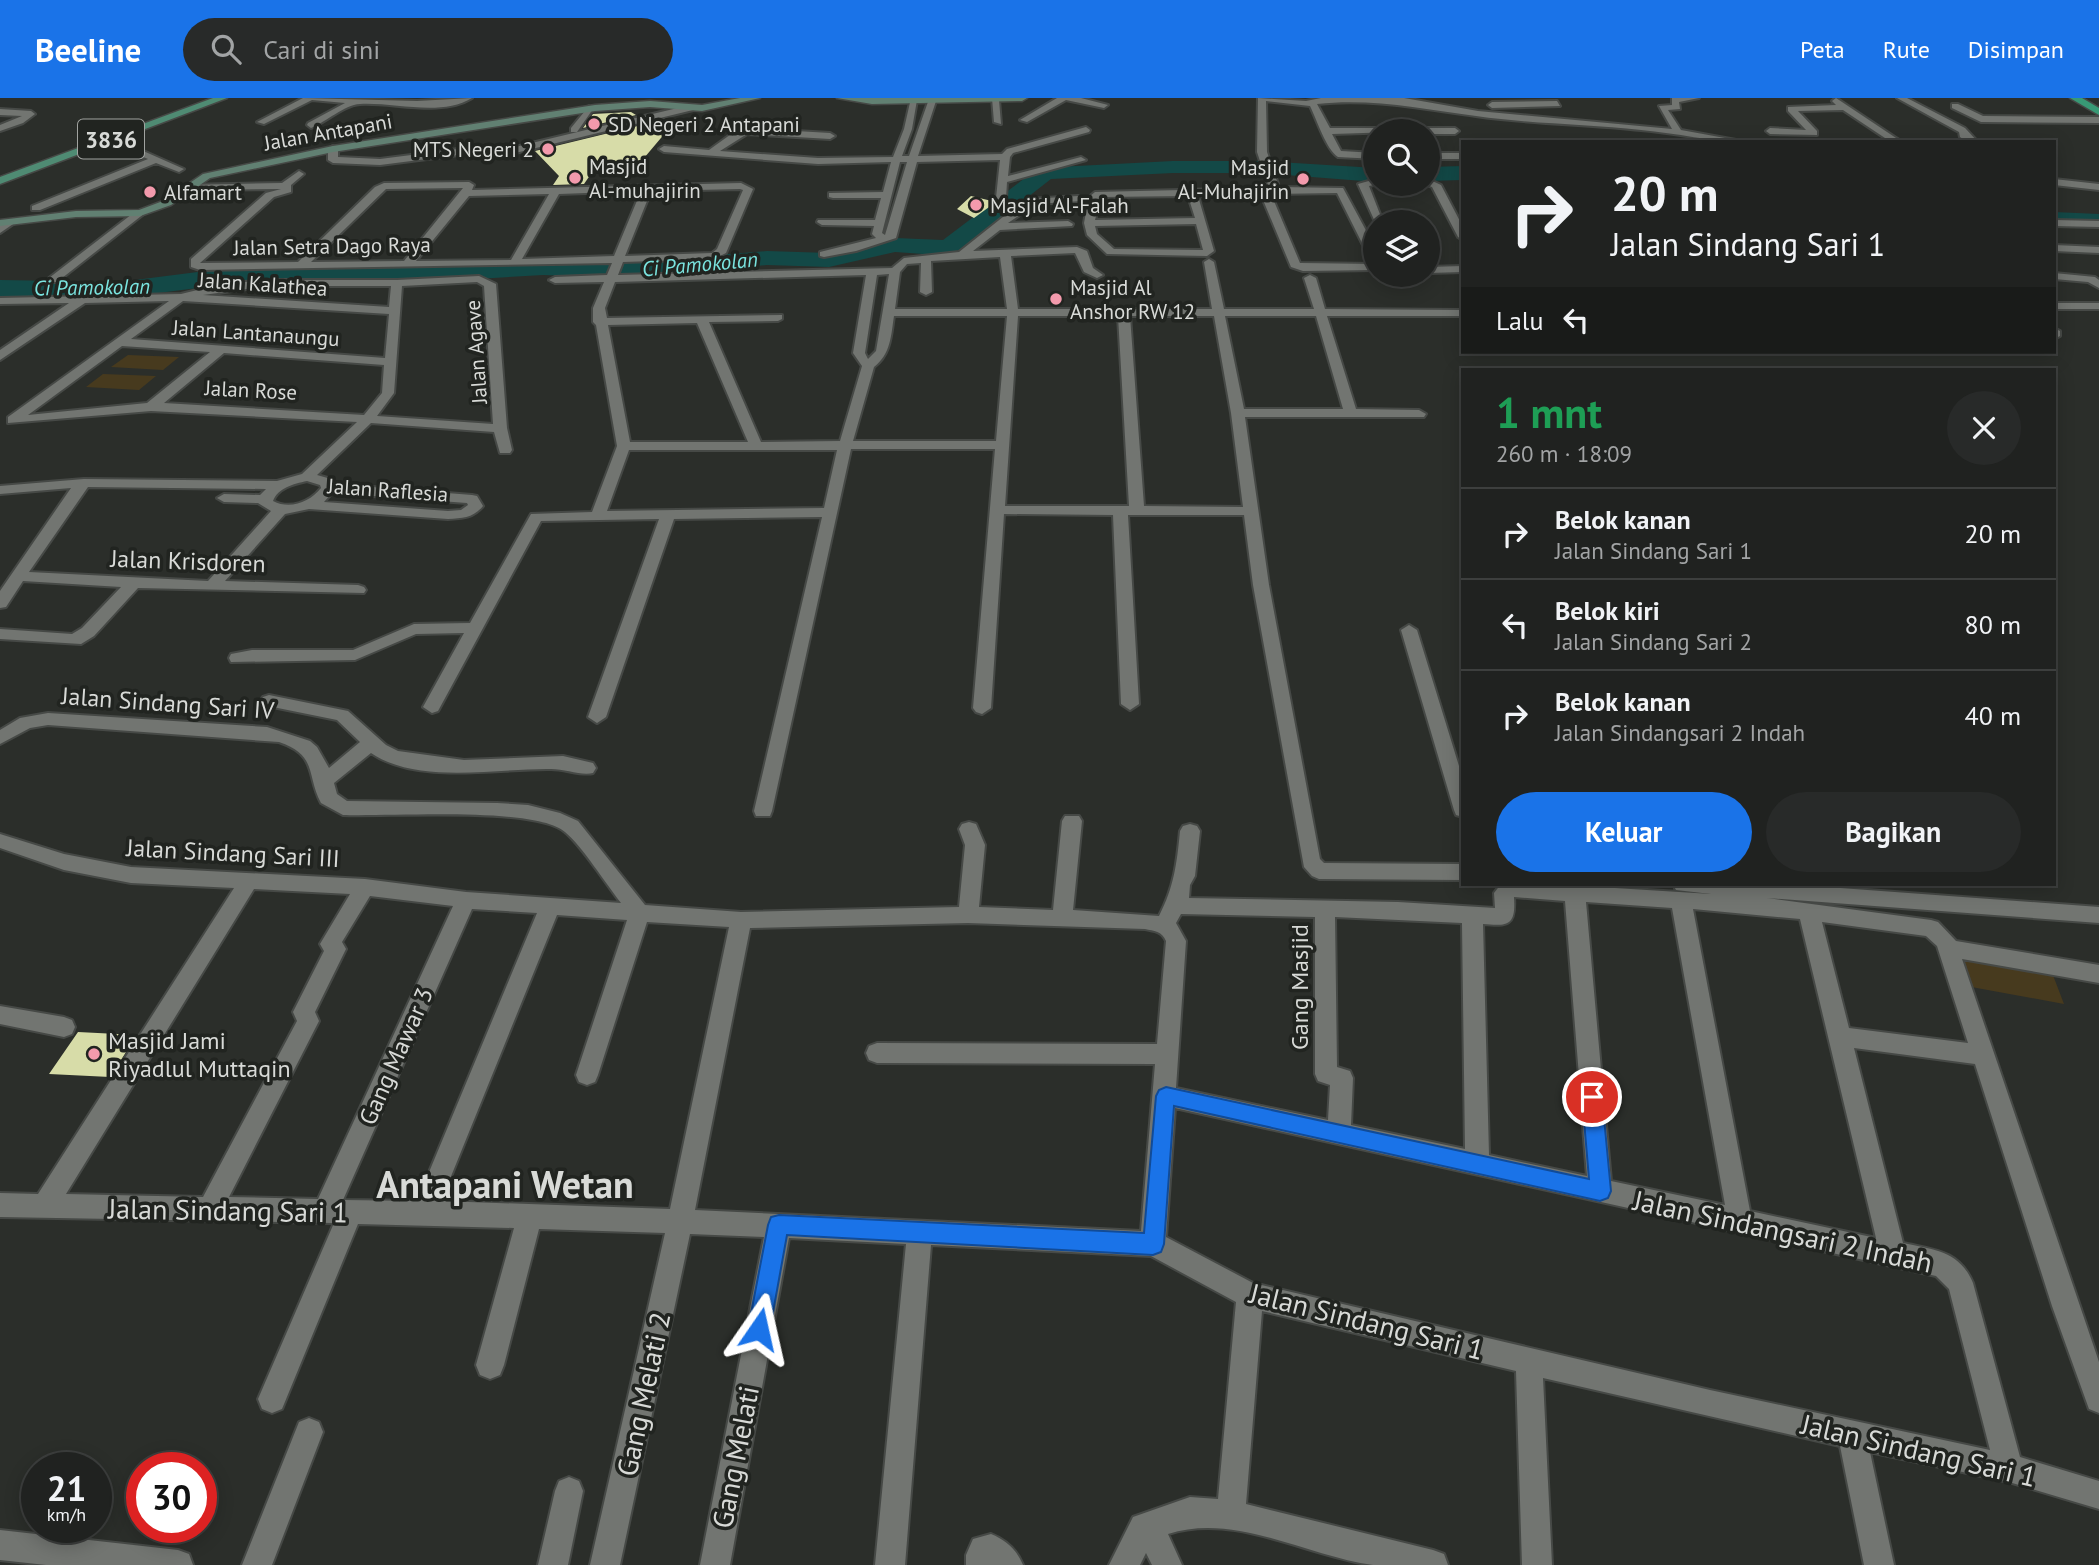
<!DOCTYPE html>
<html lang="id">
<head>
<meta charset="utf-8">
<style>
	:root { --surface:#202220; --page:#282a29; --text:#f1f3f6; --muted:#a2a4a5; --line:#3d3f3e; --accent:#1a73e8 }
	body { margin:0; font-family:"PT Sans",sans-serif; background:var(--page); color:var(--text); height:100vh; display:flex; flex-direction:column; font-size:26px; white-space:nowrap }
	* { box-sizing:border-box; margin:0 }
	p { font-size:23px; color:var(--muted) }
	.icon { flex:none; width:38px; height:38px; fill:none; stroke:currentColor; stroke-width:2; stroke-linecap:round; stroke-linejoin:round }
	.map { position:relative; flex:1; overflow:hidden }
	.side { position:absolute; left:1461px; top:270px; width:595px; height:518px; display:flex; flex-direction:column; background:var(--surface); border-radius:0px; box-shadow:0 4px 18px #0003,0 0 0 2px var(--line) }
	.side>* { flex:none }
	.hud { position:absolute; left:1461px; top:42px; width:595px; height:214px; border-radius:0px; box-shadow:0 4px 18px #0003,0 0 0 2px var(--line); background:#202220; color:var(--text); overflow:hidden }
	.buttons { position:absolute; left:1363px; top:21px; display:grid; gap:14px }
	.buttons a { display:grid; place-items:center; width:77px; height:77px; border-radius:50%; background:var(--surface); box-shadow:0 4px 18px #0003,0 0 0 2px var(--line); font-size:35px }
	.speed { position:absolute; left:21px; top:1354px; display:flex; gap:14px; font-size:35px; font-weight:700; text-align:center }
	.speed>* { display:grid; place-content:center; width:91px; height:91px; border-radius:50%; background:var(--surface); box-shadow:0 4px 18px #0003,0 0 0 2px var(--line); line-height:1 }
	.speed small { font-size:18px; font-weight:400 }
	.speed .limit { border:10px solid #d22; background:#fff; color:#111 }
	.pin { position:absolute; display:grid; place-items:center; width:60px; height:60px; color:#fff; margin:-30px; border:4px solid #fff; border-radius:50%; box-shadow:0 2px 7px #0007 }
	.me { position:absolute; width:77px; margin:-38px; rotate:11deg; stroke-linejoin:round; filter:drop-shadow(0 0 5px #0008) }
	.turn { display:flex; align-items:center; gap:24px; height:147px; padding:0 35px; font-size:32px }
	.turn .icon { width:91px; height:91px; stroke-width:2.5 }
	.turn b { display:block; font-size:49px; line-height:60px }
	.then { display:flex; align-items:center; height:66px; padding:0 35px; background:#0003; gap:14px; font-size:26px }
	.round { display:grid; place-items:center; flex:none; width:74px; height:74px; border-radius:37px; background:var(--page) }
	.head { display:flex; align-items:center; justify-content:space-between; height:119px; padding:0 35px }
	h1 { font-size:42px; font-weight:700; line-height:52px; color:#1e9e55 }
	.button { display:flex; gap:14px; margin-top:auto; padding:14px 35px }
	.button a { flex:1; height:80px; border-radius:42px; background:var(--accent); color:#fff; font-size:28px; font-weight:700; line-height:80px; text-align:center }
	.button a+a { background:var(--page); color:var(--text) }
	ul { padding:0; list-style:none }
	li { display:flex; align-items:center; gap:21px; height:91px; padding:0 35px; border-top:2px solid var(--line) }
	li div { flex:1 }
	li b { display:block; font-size:26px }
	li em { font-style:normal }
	header { display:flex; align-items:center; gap:42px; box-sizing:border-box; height:98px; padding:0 35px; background:var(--accent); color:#fff }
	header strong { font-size:33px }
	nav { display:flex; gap:38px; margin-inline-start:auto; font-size:24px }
	.search { width:490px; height:63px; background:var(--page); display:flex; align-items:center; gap:18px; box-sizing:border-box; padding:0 24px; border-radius:38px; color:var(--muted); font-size:26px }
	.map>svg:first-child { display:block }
	.green { fill:#473a1e }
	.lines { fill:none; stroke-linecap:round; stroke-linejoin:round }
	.river { fill:#134947; fill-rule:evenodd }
	.building { fill:#d7dca8 }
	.street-casing { stroke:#464946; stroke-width:4 }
	.secondary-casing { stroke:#464946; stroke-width:3 }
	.primary-casing { stroke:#464946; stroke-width:3 }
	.highway-casing { stroke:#464946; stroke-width:3 }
	.street { fill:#727571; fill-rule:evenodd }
	.secondary { fill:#618072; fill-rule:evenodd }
	.primary { fill:#4f8b73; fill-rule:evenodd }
	.highway { fill:#389975; fill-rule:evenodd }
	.route { fill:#1a73e8; stroke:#114b97; stroke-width:2 }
	.poi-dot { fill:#f39aac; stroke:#212420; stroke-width:2.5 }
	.labels { text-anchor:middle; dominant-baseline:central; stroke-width:7; stroke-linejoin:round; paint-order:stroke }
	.far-poi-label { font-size:21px; fill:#d8dad7; stroke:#212420; text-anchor:start }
	.far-street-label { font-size:21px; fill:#d8dad7; stroke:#212420 }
	.far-water-label { font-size:21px; font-style:italic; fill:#7ae4df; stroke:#212420 }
	.shield { fill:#212420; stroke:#a1a3a0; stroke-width:2 }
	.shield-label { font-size:23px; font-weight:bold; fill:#d8dad7 }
	.street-label { font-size:24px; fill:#d8dad7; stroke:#212420 }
	.poi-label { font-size:24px; fill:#d8dad7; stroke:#212420; text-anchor:start }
	.near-street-label { font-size:28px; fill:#d8dad7; stroke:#212420 }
	.near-district-label { font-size:38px; font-weight:bold; fill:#d8dad7; stroke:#212420 }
</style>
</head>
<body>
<header>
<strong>Beeline</strong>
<div class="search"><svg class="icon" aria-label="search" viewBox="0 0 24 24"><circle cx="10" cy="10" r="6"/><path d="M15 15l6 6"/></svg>Cari di sini</div>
<nav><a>Peta</a><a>Rute</a><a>Disimpan</a></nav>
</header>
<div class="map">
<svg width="2099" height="1467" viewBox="0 0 2099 1467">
	<rect width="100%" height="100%" fill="#2b2e2a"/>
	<path class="green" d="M128 257 179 259 163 272 111 269Z
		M103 276 156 278 139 292 86 289Z
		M1955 855 2051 872 2064 906 1966 888Z"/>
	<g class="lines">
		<path class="river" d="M1173 63H1260L1376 70V84L1260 75H1173L1051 81 960 152 938 157 895 154 829 169 767 167 630 180 543 177 410 185 345 182 229 186 119 200 0 198V182L119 184 229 170 345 166 410 169 543 163 630 164 767 153 829 155 895 140 943 142 1038 70Z
			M1463 68V82L1428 83V69Z
			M2054 114 2099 116V130L2054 128Z"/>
	</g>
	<path class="building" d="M631 14 636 17 583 30 593 16Z
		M650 25 666 34 639 66 618 65 595 70 584 86 553 87 559 78 535 53Z
		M971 98 996 104 974 120 957 111Z
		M78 934 137 937 110 979 49 976Z"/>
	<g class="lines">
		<defs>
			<path id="street" d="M303 0 417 3 472 0C441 19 394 4 360 6 344 7 326 24 311 30L307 27 308 25 345 5 312 2 264 26 257 24Z
				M911 0 917 2 912 31 902 58H909L929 1 937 0 918 58 1002 56 1007 51 1086 29 1090 32 1089 34 1013 55 1010 59 1008 78 1081 59 1086 62 1007 84 1006 100 1001 103 996 100 1000 62 917 64 896 140 856 153 824 159 820 158V154L876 140 872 136 874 128 822 127 817 124 818 122H875L881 100H833L829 99V95L883 94 891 64 818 66 664 54 659 51 664 48 709 52 734 34 746 30 830 35 835 38 830 41 747 36 720 53 818 60 893 59 904 31ZM900 64H907L885 137 882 135Z
				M992 0 999 2 1001 26 994 24Z
				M1057 0H1081L1108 7 1104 10 1066 2 1027 24 1020 22Z
				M1258 0 1306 3 1321 0H1404L1478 13 1672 31 1659 8 1672 7V0H1699L1679 4 1680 11 1668 12 1681 32 1747 44C1711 44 1677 35 1641 32 1587 26 1531 26 1476 18 1422 11 1372 0 1317 6L1330 30H1455L1459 33 1455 36H1428V33L1332 36 1341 53 1376 55V61L1338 59C1326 51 1317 22 1310 8L1266 3 1267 54 1279 89 1343 90 1376 151V172L1303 173 1291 169 1261 97 1198 98 1214 153 1207 158 1107 156 1087 137 1084 125 1089 99 1095 94 1269 90 1257 54ZM1337 95 1371 163 1374 166 1300 165 1271 96ZM1188 98 1195 120 1095 122 1101 99ZM1196 126 1203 152 1114 151 1097 136 1095 128Z
				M1836 0 1902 44H1891L1843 12 1798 13 1817 33V37L1770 36 1766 33 1770 30 1806 32 1788 13V9L1836 7 1832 3Z
				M1897 0H1907L1965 30 1978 44H1967L1960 39 1959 34Z
				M1557 3 1560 8 1492 10 1488 7 1492 4Z
				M1952 6H1958L1983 18 2099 19V25L1981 24 1952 10Z
				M690 7 693 12 511 56H466L380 67 333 65 328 62V51L333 48 338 51V59L380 61 466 50H511Z
				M589 8 593 11 577 34H571V30Z
				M0 11 31 13 35 16 23 25 0 33V27L22 18 0 17Z
				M94 44 141 52 184 71 179 74 156 65 40 112H32V108L148 61 136 56 91 49 89 47Z
				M1428 55H1463V61H1428Z
				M299 73 304 76 291 87V94L274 99 200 165 298 164 375 89 384 85 469 84 474 87 472 92 741 85 753 91 726 155 714 161 623 164 618 177 892 170 904 160 959 154 1018 107 1030 101 1078 98 1083 101 1082 103 1036 106 1008 125 1068 123 1073 126 1072 128 1000 132 973 153 1077 149 1087 153 1093 170 1103 177 1097 180 1084 174 1075 155 1011 158 1018 211H1212L1204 164 1209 161 1214 164 1224 211H1314L1304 180 1310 177 1316 180 1325 211 1463 212V218H1327L1356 311 1419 312 1426 316 1424 319H1245L1269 487 1320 761 1324 765 1463 766V782L1319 781 1312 778 1304 769 1253 487 1244 417H1128L1139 606 1130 612 1121 606 1113 417 1004 416 991 610 982 616 976 614 973 610 995 351H851L772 713 770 718H756L754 713 822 419 674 421 606 619 597 625 588 619 659 421 541 423 438 613 432 615 423 609 464 535 416 536 355 562 231 564 229 560 231 556 252 552H353L414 526 470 525 531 416 592 414 617 348 596 227 593 224V210L604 184 555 185 549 182 555 179 607 177 612 165 200 172 191 169V161L266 95 281 91 188 92 183 89 185 87 282 85ZM463 90 404 163 311 164 386 91ZM740 91 743 92 717 151 712 155 625 158 651 93ZM641 93 614 158 522 161 559 96ZM549 96 511 162 416 163 469 98ZM1000 159 1007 211H895L900 174 907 166 921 165 920 194 926 197 932 194 931 163ZM889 176 876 253 868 261 865 255 877 177ZM866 177 853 255 862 268 840 343 761 344 709 224 778 223 782 221V217L607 220 605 210 615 184ZM894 218H1007L996 343H853L874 269C891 256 891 237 894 218ZM1018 218H1118L1129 408H1005ZM1130 218H1214L1231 315 1243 409 1144 408ZM1225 218H1316L1343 311H1244ZM697 225 748 344H630L608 227ZM629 352H837L824 410 607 413Z
				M1376 81V86H1379L1369 88 1383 124H1376V126L1358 86Z
				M1428 81 1441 87 1463 129V142L1458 139 1432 89 1424 86H1428Z
				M2054 81 2099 86V92L2054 87Z
				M136 113 145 115 57 184H49V180Z
				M7 122 16 124 0 135V127Z
				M2054 122 2099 123V129L2054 128Z
				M2054 147 2099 149V155L2054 153Z
				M1463 168V174L1428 175V169Z
				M2054 175 2095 179 2099 182V190L2088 184 2054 181Z
				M479 178 496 186 507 330 512 352 510 355H500L494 334 371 325 317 377 331 381 334 386 472 397 477 398 483 408C473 420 463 420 448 421L309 411 285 416 225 483 358 487 364 489 366 492 364 495 138 490 94 538 81 546 0 541V531L72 536 82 530 121 489 23 483 6 509 0 510V493L71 390 0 396V388L84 381 277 383 302 376 357 324 151 313 8 325V319L169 203 85 205 0 262V252L69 205 0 206V200L181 196 222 186 268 182H397ZM477 184 484 188 493 326 377 318 394 295 402 188ZM268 188H391L389 209 203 197ZM183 203 389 216 385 260 131 241ZM122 248 210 254 147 305 28 317ZM224 255 384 267 382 295 364 317 164 305ZM307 383 320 387 321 390C310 404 290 412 273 403 278 390 293 386 307 383ZM88 389 266 391 260 397 224 396 217 400 224 404 258 405 271 413 208 483 29 474ZM332 395 467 405 468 407 461 412 448 413 324 404Z
				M2054 205H2099V211H2054Z
				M2054 230 2060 233V238L2054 241Z
				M1409 527 1417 532 1463 681V719L1456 717 1454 712 1401 532Z
				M269 597 348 613 386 647 398 653 464 662 563 658 593 665 596 670 593 675C582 678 565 671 551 671 498 670 418 687 371 655L334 685 337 696 347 703 497 705 528 707 560 715 578 723 645 807 741 814 959 809 965 747 959 731 962 726 969 724 976 726 985 747 979 809 1053 812 1062 723 1065 718H1079L1082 723 1073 812 1159 818C1174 789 1177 765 1180 733L1183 728 1190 726 1197 728 1200 733 1195 778 1190 787 1189 800 1398 804 1495 810 1494 795 1501 786H1551L1711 796 1676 792 1673 786H1786L2099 809V825L1767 800 1931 822 1938 824 1956 843 2099 867V885L1962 861 2099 1264V1315L2089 1311 2052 1208 1975 966 1854 950 1903 1145C1934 1152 1959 1152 1973 1185L2020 1359 2099 1383V1411L2009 1384 1870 1354 1894 1467H1864L1840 1348 1543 1280 1552 1467H1522L1516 1273 1262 1213 1246 1406 1433 1452 1444 1456 1448 1467C1424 1467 1397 1467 1373 1467 1306 1458 1235 1414 1168 1436L1182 1467H1152L1146 1455 1140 1467H1109L1133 1419 1190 1399 1218 1401 1236 1204 1151 1158 931 1147 905 1467H875L906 1146 789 1140 730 1467H700L764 1139 690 1136 620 1467H590L665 1135 539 1131 504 1267 500 1277 490 1281 480 1277 476 1267 514 1130 358 1126 282 1311 272 1315 262 1311 258 1301 334 1125 0 1119V1095L38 1096 234 790 131 785 64 772 0 750V736L64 756 131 769 365 781 466 794 621 805C606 786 582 748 565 734 535 708 388 719 343 717L321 705C306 677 318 657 279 644L48 627 30 630 0 646V632L20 620 48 615 267 629 310 643 317 649 329 670 360 644 337 622 263 607 260 603 263 599ZM254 791 350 796 320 846 324 853 293 914 297 923 203 1099 66 1096ZM370 798 453 808 318 1101 229 1099 319 923 315 914 346 851 342 844ZM1514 799 1565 803 1587 1078 1489 1057 1483 826C1508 828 1516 828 1514 799ZM1586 804 1672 810 1725 1107 1611 1083ZM472 811 537 815 417 1103 343 1102ZM1693 811 1800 821 1876 1140 1750 1113ZM1181 816 1315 819V976L1318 983 1330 987 1328 1022 1176 990 1186 843 1176 825ZM557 817 627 822 576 977 579 984 587 987 595 984 598 977 647 824 729 829 670 1111 441 1103ZM1335 819 1462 825 1465 1051 1351 1027 1353 980 1350 973 1337 969ZM1822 824 1926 838 1937 848 1968 945 1849 930ZM968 825 1145 831C1154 833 1162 833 1166 843L1157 946 877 945 869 948 866 955 869 962 877 965 1155 966 1141 1133 695 1112 750 830ZM1175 1010 1936 1178 1949 1191 1990 1352 1710 1292 1253 1185 1166 1139Z
				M0 908 64 919 72 922 75 929 72 936 64 939 0 926Z
				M309 1320 319 1324 323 1334 272 1467H242L299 1324Z
				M569 1379 579 1383 583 1393 568 1467H538L555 1393 559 1383Z
				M0 1432 178 1452 189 1456 193 1467H46L0 1462Z
				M991 1436C1006 1442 1017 1452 1023 1467H966V1457L973 1441Z"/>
			<path id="secondary" d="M740 0H760L702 13 650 9 595 13 333 54 210 80 171 107 140 118 76 119 0 128V122L76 113 139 112 163 103 203 76 333 48 595 7 650 3 702 7Z
				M837 0H1027L1022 3 872 6Z"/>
			<path id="primary" d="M213 0H227L0 86V79Z"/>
			<path id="highway" d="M2070 0H2082L2099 10V17Z"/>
		</defs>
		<use href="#street" class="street-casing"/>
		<use href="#secondary" class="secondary-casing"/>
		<use href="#primary" class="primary-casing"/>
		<use href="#highway" class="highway-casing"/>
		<use href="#street" class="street"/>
		<use href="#secondary" class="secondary"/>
		<use href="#primary" class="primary"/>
		<use href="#highway" class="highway"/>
	</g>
	<path class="route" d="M1166 989 1589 1081 1582 999 1585 993 1592 990 1599 993 1602 999 1611 1093 1608 1100 1600 1103 1174 1008 1164 1146 1161 1154 1153 1157 787 1137 770 1231 767 1239 759 1242 751 1239 748 1231 768 1127 771 1119 779 1117 1144 1135 1156 998 1159 992Z"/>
	<g class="poi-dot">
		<circle cx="594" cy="26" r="7"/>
		<circle cx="548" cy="51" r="7"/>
		<circle cx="575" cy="80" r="7"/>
		<circle cx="1303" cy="81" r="7"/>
		<circle cx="150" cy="94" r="7"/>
		<circle cx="976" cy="107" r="7"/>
		<circle cx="1056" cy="201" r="7"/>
		<circle cx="94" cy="956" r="7"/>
	</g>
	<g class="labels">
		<g class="far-poi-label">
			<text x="608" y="26">SD Negeri 2 Antapani</text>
			<text x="534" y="51" text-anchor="end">MTS Negeri 2</text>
			<text x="589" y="68">Masjid<tspan x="589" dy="24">Al-muhajirin</tspan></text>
			<text x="1289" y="69" text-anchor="end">Masjid<tspan x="1289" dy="24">Al-Muhajirin</tspan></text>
			<text x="164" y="94">Alfamart</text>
			<text x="990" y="107">Masjid Al-Falah</text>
			<text x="1070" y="189">Masjid Al<tspan x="1070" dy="24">Anshor RW 12</tspan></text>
		</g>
		<g class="far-street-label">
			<text transform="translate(328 34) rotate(-10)">Jalan Antapani</text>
			<text transform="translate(332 148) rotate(-1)">Jalan Setra Dago Raya</text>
			<text transform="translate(263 186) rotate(4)">Jalan Kalathea</text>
			<text transform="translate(256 235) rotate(4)">Jalan Lantanaungu</text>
			<text transform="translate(476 254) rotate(-94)">Jalan Agave</text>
			<text transform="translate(251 292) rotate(3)">Jalan Rose</text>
			<text transform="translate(388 392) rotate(4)">Jalan Raflesia</text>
		</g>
		<g class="far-water-label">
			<text transform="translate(700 166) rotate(-5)">Ci Pamokolan</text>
			<text transform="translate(92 189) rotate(-1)">Ci Pamokolan</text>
		</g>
		<rect class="shield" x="78" y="21.5" width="66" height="39" rx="5"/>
		<g class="shield-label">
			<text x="111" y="41">3836</text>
		</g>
		<g class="street-label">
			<text transform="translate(188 463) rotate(2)">Jalan Krisdoren</text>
			<text transform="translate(168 605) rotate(4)">Jalan Sindang Sari IV</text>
			<text transform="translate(233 755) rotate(3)">Jalan Sindang Sari III</text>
			<text transform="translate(1299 889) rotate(-90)">Gang Masjid</text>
			<text transform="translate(396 958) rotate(-66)">Gang Mawar 3</text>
		</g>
		<g class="poi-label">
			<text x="108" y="942">Masjid Jami<tspan x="108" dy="28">Riyadlul Muttaqin</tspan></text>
		</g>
		<g class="near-street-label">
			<text transform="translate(228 1112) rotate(1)">Jalan Sindang Sari 1</text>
			<text transform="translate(1783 1133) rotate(12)">Jalan Sindangsari 2 Indah</text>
			<text transform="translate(1367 1223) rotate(14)">Jalan Sindang Sari 1</text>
			<text transform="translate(643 1296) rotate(-78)">Gang Melati 2</text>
			<text transform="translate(1919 1352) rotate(13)">Jalan Sindang Sari 1</text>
			<text transform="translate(735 1359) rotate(-79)">Gang Melati</text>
		</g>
		<g class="near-district-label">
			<text x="505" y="1085">Antapani Wetan</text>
		</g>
	</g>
</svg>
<div class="buttons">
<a><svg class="icon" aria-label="search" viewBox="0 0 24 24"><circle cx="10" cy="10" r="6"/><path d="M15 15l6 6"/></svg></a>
<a><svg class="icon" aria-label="layers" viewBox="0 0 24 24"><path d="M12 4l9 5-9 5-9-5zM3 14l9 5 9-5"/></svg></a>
</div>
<div class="speed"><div>21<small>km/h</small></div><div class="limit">30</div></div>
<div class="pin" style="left:1592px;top:999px;background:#d93025"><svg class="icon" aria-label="arrive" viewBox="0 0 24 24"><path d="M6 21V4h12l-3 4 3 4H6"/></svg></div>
<svg class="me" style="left:759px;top:1231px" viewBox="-20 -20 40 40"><path d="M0-17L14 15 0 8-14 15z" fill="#1a73e8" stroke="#fff" stroke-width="4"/></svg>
<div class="hud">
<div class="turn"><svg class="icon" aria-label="right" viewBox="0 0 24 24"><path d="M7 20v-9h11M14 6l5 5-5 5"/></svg><div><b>20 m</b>Jalan Sindang Sari 1</div></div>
<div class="then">Lalu<svg class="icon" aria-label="left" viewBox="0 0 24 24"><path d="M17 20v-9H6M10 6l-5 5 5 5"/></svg></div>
</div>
<section class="side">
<div class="head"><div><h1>1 mnt</h1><p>260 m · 18:09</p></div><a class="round"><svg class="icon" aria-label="close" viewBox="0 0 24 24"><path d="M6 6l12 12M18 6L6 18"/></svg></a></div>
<ul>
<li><svg class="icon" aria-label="right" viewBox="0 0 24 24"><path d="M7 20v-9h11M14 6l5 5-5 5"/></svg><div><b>Belok kanan</b><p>Jalan Sindang Sari 1</p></div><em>20 m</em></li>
<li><svg class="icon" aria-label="left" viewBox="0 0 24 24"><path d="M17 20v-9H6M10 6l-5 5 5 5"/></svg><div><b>Belok kiri</b><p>Jalan Sindang Sari 2</p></div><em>80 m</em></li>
<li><svg class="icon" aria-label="right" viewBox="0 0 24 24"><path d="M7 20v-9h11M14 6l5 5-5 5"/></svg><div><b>Belok kanan</b><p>Jalan Sindangsari 2 Indah</p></div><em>40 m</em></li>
</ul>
<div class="button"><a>Keluar</a><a>Bagikan</a></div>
</section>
</div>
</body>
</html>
